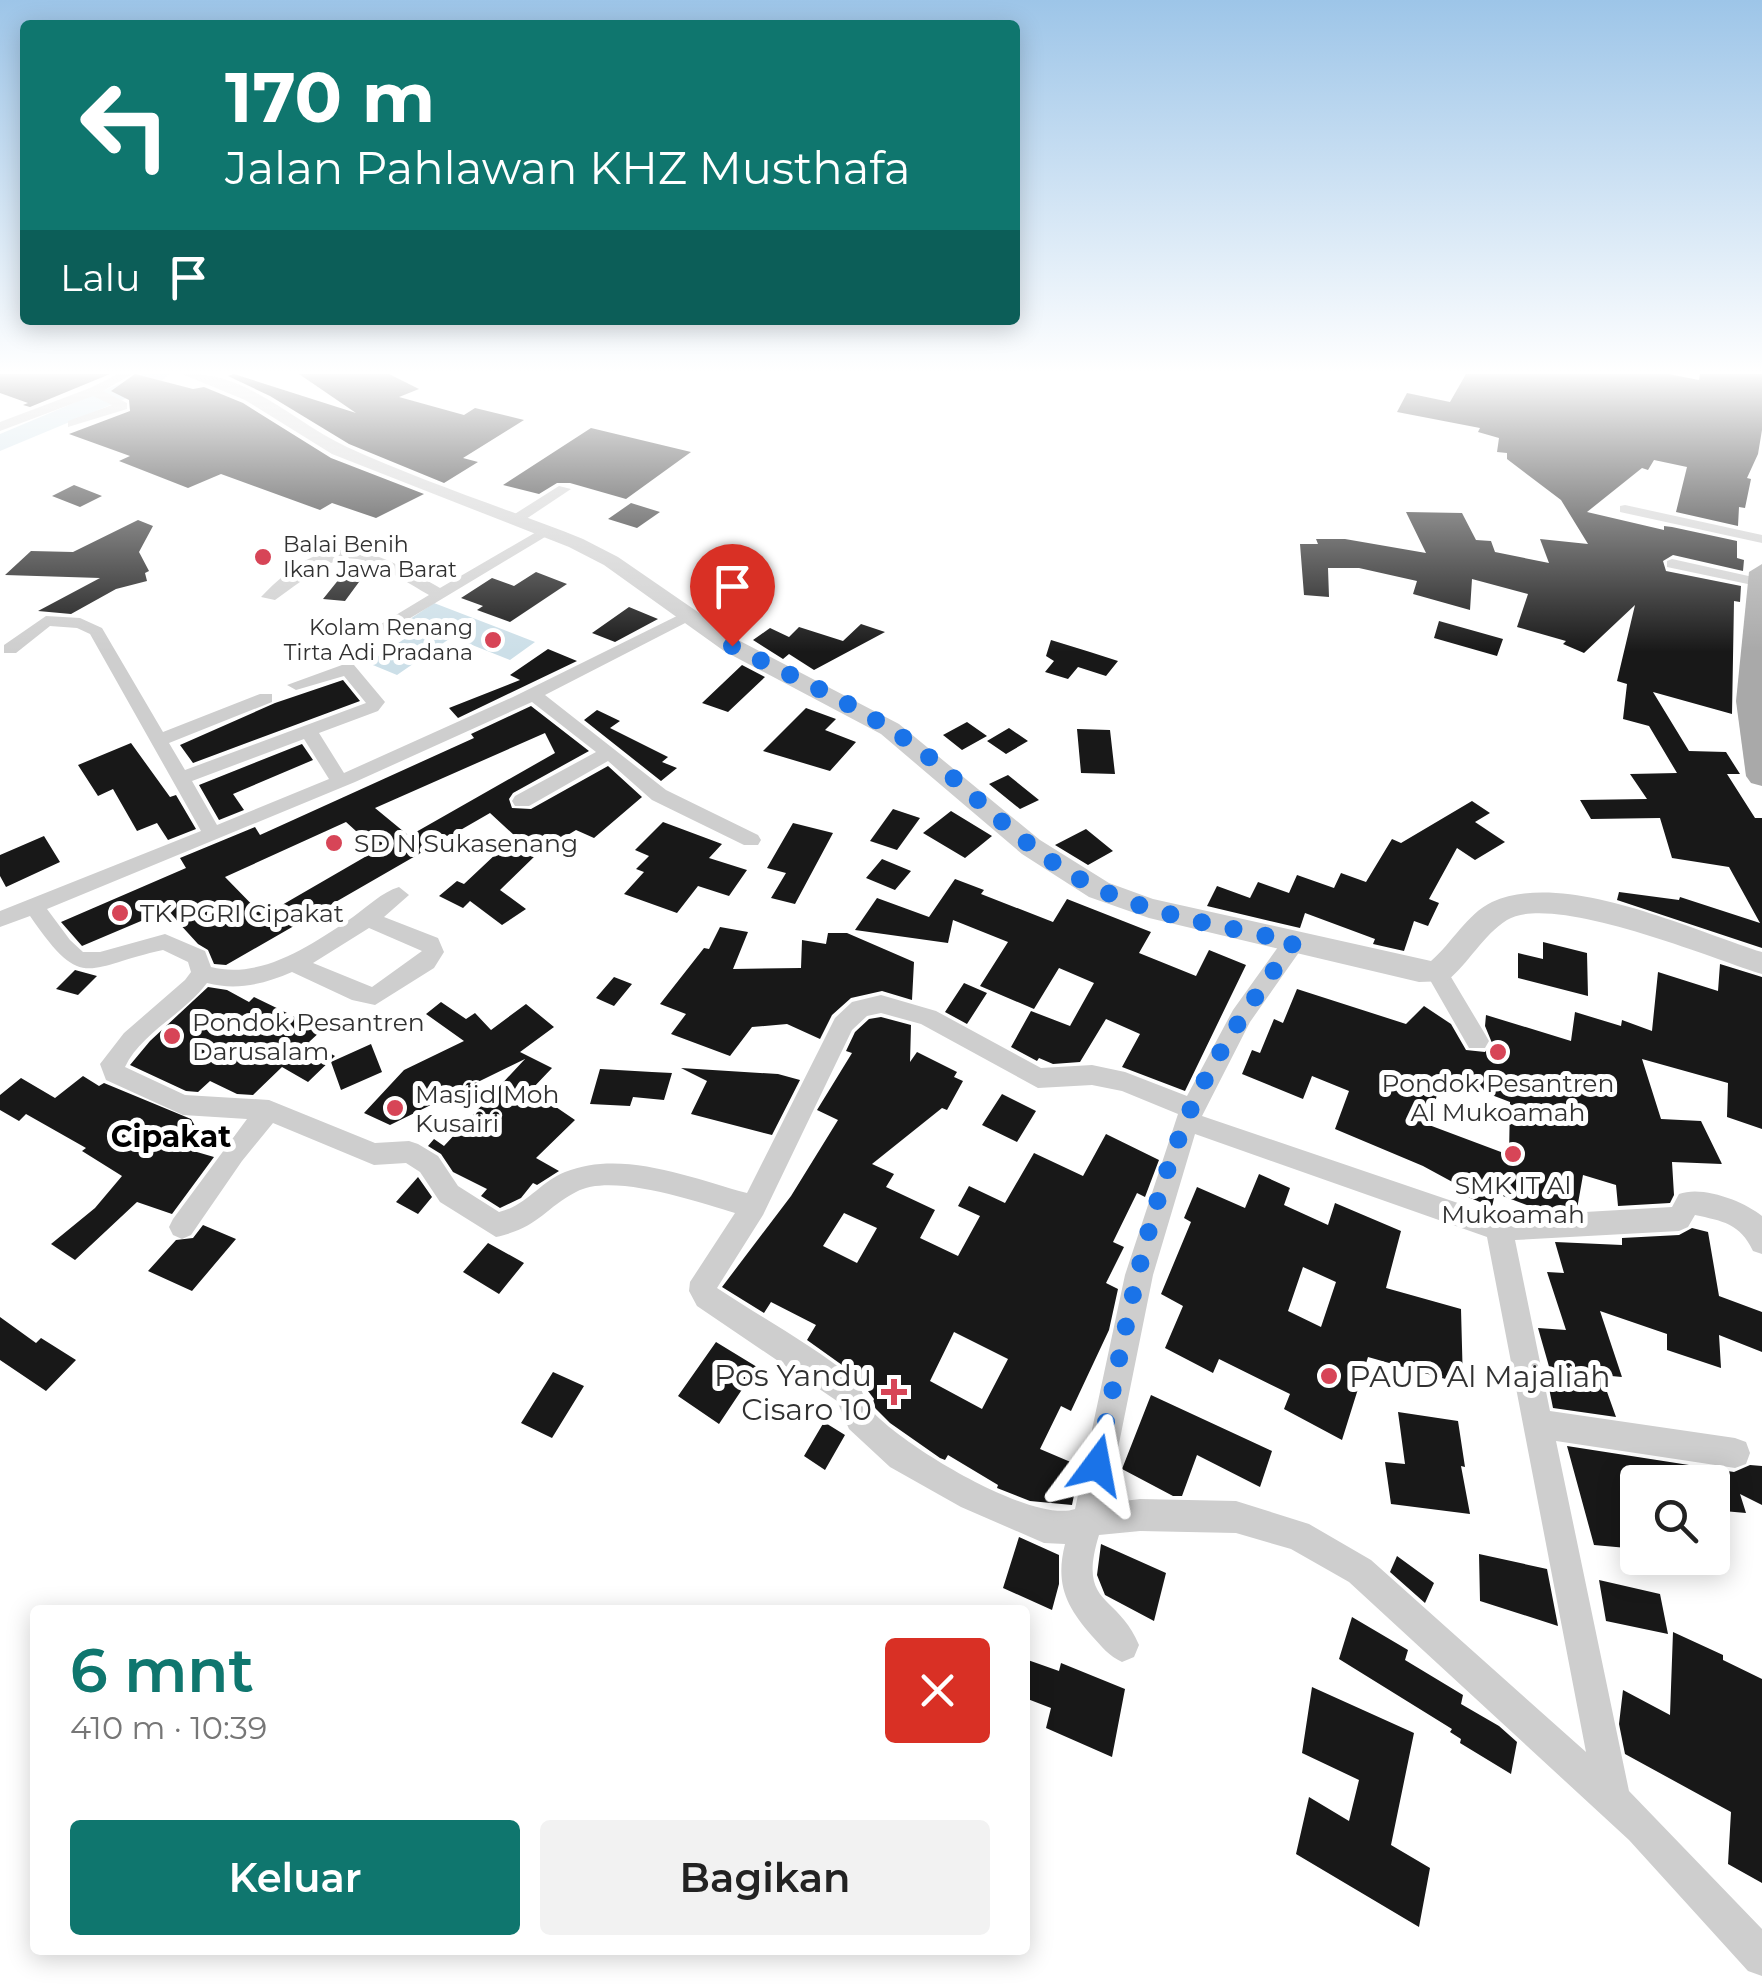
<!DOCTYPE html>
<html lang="id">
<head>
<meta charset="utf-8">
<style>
	:root { --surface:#fff; --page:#f2f2f2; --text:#222; --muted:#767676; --accent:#0f766e }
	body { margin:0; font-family:Montserrat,sans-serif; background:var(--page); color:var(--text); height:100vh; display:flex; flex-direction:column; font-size:38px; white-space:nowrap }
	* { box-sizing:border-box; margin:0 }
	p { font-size:32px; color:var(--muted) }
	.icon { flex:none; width:55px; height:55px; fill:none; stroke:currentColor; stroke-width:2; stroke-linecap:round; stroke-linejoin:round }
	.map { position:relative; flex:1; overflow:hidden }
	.sheet { position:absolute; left:30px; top:1605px; width:1000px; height:350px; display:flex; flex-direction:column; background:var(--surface); border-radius:10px; box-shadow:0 5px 25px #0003 }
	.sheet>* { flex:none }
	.banner { position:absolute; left:20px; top:20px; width:1000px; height:305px; border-radius:10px; box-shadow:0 5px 25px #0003; background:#0f766e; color:#fff; overflow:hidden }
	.tools { position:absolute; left:1620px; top:1465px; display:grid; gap:20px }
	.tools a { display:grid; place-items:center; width:110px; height:110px; border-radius:10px; background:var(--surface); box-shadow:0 5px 25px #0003; font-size:50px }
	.pin { position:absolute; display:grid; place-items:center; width:85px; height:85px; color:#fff; margin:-102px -42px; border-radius:50% 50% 50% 0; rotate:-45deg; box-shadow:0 0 10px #0007 }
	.pin .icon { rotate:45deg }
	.me { position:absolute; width:110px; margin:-55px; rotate:13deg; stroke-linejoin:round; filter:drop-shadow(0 0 8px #0008) }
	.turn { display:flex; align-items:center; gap:35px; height:210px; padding:0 40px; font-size:45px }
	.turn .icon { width:130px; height:130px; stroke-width:2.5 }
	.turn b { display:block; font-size:70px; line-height:85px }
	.then { display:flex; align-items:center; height:95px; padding:0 40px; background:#0003; gap:20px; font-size:38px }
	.round { display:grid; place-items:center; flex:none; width:105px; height:105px; border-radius:10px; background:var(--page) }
	.head { display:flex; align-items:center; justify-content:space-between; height:170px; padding:0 40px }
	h1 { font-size:60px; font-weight:600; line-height:75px; color:var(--accent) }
	.primary-button { display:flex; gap:20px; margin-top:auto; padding:20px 40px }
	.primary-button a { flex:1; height:115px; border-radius:10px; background:var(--accent); color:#fff; font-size:40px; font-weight:600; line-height:115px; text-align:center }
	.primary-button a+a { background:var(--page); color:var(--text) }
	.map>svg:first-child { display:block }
	.water { fill:#ccdfe8 }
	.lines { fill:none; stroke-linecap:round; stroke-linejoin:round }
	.river { fill:#ccdfe8; fill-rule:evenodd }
	.building { fill:#181818; fill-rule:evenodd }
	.minor { fill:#cecece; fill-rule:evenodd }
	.tertiary { fill:#cecece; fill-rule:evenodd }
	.primary { fill:#a9a9a9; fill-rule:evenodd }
	.route { stroke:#1a73e8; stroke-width:18; stroke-dasharray:0 32.4 }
	.poi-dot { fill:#d74557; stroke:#fff; stroke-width:4 }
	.labels { text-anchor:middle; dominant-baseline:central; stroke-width:10; stroke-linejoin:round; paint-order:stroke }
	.far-poi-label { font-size:22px; fill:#313131; stroke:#fff; text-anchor:start }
	.poi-label { font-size:25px; fill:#313131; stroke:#fff; text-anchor:start }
	.quarter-label { font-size:30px; font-weight:bold; fill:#000; stroke:#fff }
	.near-poi-label { font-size:30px; fill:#313131; stroke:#fff; text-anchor:end }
</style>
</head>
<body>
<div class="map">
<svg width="1762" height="1987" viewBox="0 0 1762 1987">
	<rect width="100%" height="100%" fill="#fff"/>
	<path class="water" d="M434 603 535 642 510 660 452 637 397 675 368 663 424 626 410 619Z"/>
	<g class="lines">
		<path class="river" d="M143 374H169L156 386 0 451V434Z"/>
	</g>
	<path class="building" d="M0 374H110L30 407 23 405 28 403 0 393Z
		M135 374 193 389 204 387 243 403 331 458 424 494 376 518 332 503 320 510 221 474 188 488 119 461 130 456 69 434 130 411 129 400 111 391Z
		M234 374 356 413 299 374H389L419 389 399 397 464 415 475 408 524 420 463 458 478 462 444 483 349 444 270 396 228 376Z
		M1466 374H1668L1699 380 1700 374H1762V430L1758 454 1747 478 1751 479 1745 508 1739 507 1738 526 1676 512 1687 467 1654 460 1648 470 1642 468 1587 512 1664 530V526L1672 527 1737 541V558L1744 560 1743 571 1673 555 1663 561 1666 571 1741 586 1740 602 1734 601 1732 714 1653 692 1689 751 1726 752 1740 774H1727L1755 818H1762V948L1617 900 1619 892 1679 900 1680 897 1760 923 1729 867 1672 858 1660 818 1591 819 1580 800 1647 799 1630 774 1677 773 1649 726 1623 719 1627 684 1617 681 1635 605 1584 653 1563 644 1566 641 1517 627 1528 594 1472 579 1470 610 1413 594 1417 581 1359 568H1328L1329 597 1304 595 1300 544H1318L1316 539H1345L1426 553 1406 512 1462 513 1476 540 1491 541 1495 552 1549 563 1540 539 1588 544 1561 500 1507 459V453L1497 452 1499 438 1478 432 1480 428 1397 412 1407 393 1450 402Z
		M591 428 691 452 626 499 570 483H557L539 494 503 485Z
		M74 485 102 496 80 507 52 496Z
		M631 503 660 512 637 528 608 519Z
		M138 520 153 526 139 552 149 571 145 573 147 581 116 589 71 614 38 611 100 578 5 575 31 551 73 552Z
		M352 563 370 567 345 601 323 599Z
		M536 572 567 584 510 622 477 610 483 606 461 598 492 578 514 586Z
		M629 607 658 619 615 642 592 633Z
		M1439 621 1503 639 1497 656 1434 638Z
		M861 624 885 632 814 670 789 654 783 659 753 640 770 628 789 637 799 627 843 641Z
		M1051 640 1090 652 1118 661 1106 676 1078 667 1068 679 1045 672 1054 661 1046 656Z
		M548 649 577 661 458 718 449 708 520 680 510 675Z
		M742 665 765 677 728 712 702 703Z
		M343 680 360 701 193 763 180 745 275 703Z
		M531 706 589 751 513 793 509 799 512 808 531 809 608 766 642 797 594 838 576 830 538 853 500 890 526 909 502 925 470 901 463 908 439 896 457 881 464 884 515 836 490 813 226 965 214 964 208 950 198 944 167 910 82 946 61 922 186 868 180 858 255 827 260 835 474 738 471 734ZM545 733 555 753 409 836 375 808ZM346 822 377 850 263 916 225 877Z
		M806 708 836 719 825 730 856 742 830 771 763 751Z
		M597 710 620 721 610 728 668 757 662 762 677 768 661 781 584 720Z
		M967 722 987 736 962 750 943 735Z
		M1009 728 1028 741 1006 754 987 741Z
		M1077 729 1110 730 1115 774 1081 773Z
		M131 743 170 797 176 795 196 829 168 840 157 823 137 831 113 789 98 796 78 765Z
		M302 744 313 760 233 794 244 810 219 820 199 785Z
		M1008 775 1039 800 1020 809 989 784Z
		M1472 801 1490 813 1475 822 1505 842 1475 860 1457 848 1429 899 1439 903 1428 926 1414 921 1404 951 1373 944 1375 939 1305 913 1300 928 1207 906 1217 886 1250 898 1258 882 1289 893 1297 875 1334 888 1341 873 1366 882 1392 839 1401 843Z
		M893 809 920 818 897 850 870 841Z
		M951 811 992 836 965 858 923 833Z
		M663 822 722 844 709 858 747 870 729 896 698 886 677 913 624 894 644 872 636 869 649 856 635 850Z
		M793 823 833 833 795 904 771 898 786 873 767 868Z
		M1086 829 1113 851 1088 865 1055 845Z
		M44 836 60 862 6 887 0 876V855Z
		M882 859 911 871 895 890 866 878Z
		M955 879 984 890 981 894 1053 922 1067 899 1151 932 1139 953 1196 976 1209 950 1246 965 1185 1091 1122 1067 1140 1034 1106 1019 1080 1062 1053 1064 1039 1058 1037 1061 1011 1047 1031 1011 1070 1026 1094 983 1059 968 1034 1009 980 986 1008 942 953 920 948 943 855 930 877 898 929 917Z
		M720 927 748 932 733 969 801 968 802 940 826 944 828 933H847L914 962 912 1000 882 991 851 998 832 1015 820 1039 787 1024 752 1027 730 1056 671 1034 686 1014 660 1004 704 948 709 949Z
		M1543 942 1587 953 1588 996 1518 978V953L1543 959Z
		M1720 964 1762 977V1129L1727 1117 1728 1083 1642 1059 1661 1119 1701 1121 1722 1164 1672 1162 1674 1195 1670 1203 1618 1206 1616 1185 1583 1175 1577 1209 1543 1211 1495 1193 1492 1207 1456 1192 1458 1185 1423 1166 1335 1129 1349 1091 1312 1076 1303 1099 1242 1074 1252 1050 1260 1053 1274 1019 1283 1023 1297 989 1406 1024 1424 1006 1451 1024 1466 1050 1485 1052 1492 1043 1485 1026 1486 1015 1571 1041 1575 1012 1621 1026 1622 1020 1652 1031 1658 972 1718 991ZM1442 1076 1510 1102 1509 1155 1429 1125Z
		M75 970 97 976 78 995 56 989Z
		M614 977 632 984 614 1006 596 998Z
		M964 983 987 993 967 1024 945 1012Z
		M208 987 227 990 249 1002 254 997 322 1030 309 1042 335 1056 308 1082 282 1067 253 1095 237 1094 210 1081 198 1092 186 1091 130 1065 150 1041Z
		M441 1002 466 1019 475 1013 491 1030 526 1004 554 1027 520 1052 552 1068 531 1090 575 1120 536 1158 559 1171 537 1185 533 1183 521 1198 500 1208 481 1196 487 1189 453 1172 441 1154 428 1146 434 1139 444 1146 525 1059 390 1125 364 1113 404 1070 464 1041 426 1014Z
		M881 1017 911 1025 910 1062 917 1052 957 1072 954 1077 963 1081 947 1110 942 1108 872 1164 894 1174 886 1187 935 1210 920 1238 958 1256 980 1216 958 1206 969 1186 1005 1203 1034 1153 1083 1176 1106 1134 1159 1160 1145 1197 1137 1193 1113 1242 1124 1247 1106 1283 1118 1289 1109 1330 1071 1411 1061 1406 1040 1449 1080 1466 1072 1505 1030 1501 997 1488 998 1485 948 1455 945 1460 940 1458 890 1423 872 1405 874 1399 856 1375 807 1340 816 1325 771 1302 764 1313 722 1287 791 1196 838 1120 817 1110 852 1053 846 1051 855 1032 869 1019ZM844 1213 877 1228 857 1263 823 1246ZM954 1332 1008 1359 982 1409 930 1381Z
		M371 1044 382 1072 341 1090 331 1062Z
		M681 1068 778 1074 800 1080 772 1135 691 1114 707 1081Z
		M600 1069 652 1072 672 1073 664 1100 633 1097 630 1106 590 1104Z
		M83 1076 99 1086 104 1083 191 1119 195 1126 166 1143 214 1157 172 1214 137 1202 75 1260 51 1244 95 1208 122 1176 82 1151 86 1148 26 1114 19 1121 0 1110V1095L21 1078 55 1098Z
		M1002 1094 1036 1111 1017 1142 982 1125Z
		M1259 1174 1290 1188 1284 1205 1328 1225 1335 1203 1401 1231 1386 1288 1461 1309 1463 1384 1368 1357 1342 1440 1284 1409 1290 1394 1219 1359 1213 1373 1165 1348 1183 1306 1161 1294 1191 1222 1184 1218 1197 1187 1245 1208ZM1303 1267 1336 1282 1321 1327 1288 1311Z
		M418 1177 432 1197 418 1214 396 1202Z
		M203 1225 236 1239 192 1291 148 1271 176 1240 193 1238Z
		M1692 1228 1708 1232 1719 1296 1762 1312V1352L1719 1335 1721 1368 1667 1350V1334L1600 1311 1622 1377 1601 1375 1616 1417 1553 1408 1548 1383 1554 1384 1538 1328 1566 1330 1547 1272 1564 1273 1555 1242 1622 1245V1238L1679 1235Z
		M488 1243 524 1263 499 1294 463 1272Z
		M0 1317 36 1343 41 1338 76 1360 46 1391 0 1360Z
		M716 1342 757 1367 719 1424 678 1396Z
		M553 1372 584 1386 552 1438 521 1423Z
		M1151 1395 1272 1451 1260 1487 1197 1455 1182 1496H1173L1122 1469Z
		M1398 1412 1458 1421 1465 1467 1461 1466 1470 1514 1391 1504 1385 1462 1405 1464Z
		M824 1422 845 1435 825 1470 804 1456Z
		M1567 1446 1734 1472 1750 1465 1762 1466V1505L1740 1494 1746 1513 1712 1510V1482H1638V1549L1594 1545Z
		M1019 1537 1059 1555V1584L1052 1610 1003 1588Z
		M1101 1544 1166 1573 1154 1621 1105 1595 1097 1575Z
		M1479 1554 1547 1569 1558 1626 1480 1601Z
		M1397 1556 1434 1583 1425 1603 1390 1572Z
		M1599 1580 1660 1594 1668 1634 1606 1621Z
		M1352 1617 1408 1650 1405 1660 1463 1695 1461 1704 1499 1726 1517 1742 1511 1774 1460 1743 1461 1739 1450 1732 1452 1729 1339 1659Z
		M1673 1632 1723 1655V1660L1762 1679V1883L1728 1864 1731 1812 1625 1754 1619 1724 1623 1690 1670 1715Z
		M1025 1659 1059 1671 1061 1663 1125 1689 1112 1757 1046 1728 1051 1708 1025 1698Z
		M1312 1687 1414 1733 1391 1845 1430 1868 1419 1927 1296 1854 1309 1797 1349 1821 1359 1780 1302 1753Z"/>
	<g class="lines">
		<path class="minor" d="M118 374H132L103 391 127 403V409L68 427V421L112 405 93 396 0 431V422L90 388Z
			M559 486 571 489 520 523H510V517Z
			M1625 505 1762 535V543L1620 512V506Z
			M545 527 550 528V534L387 632 379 627 381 624 429 595C346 546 351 545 275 600L261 597C328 527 365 545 440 588Z
			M1672 559 1762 579V587L1667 567V561Z
			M687 611 693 613V619L545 695 666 790 758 835 761 840 758 845H744L652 800 608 761 529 806H515L512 801 515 796 596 752 532 702 355 782 47 909 70 940 83 952H100L165 934 205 951 211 967C262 980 313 944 353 917 367 907 382 892 399 887L409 895 384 917 438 938 444 952 434 968 375 1005 352 1000 292 972C264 984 237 991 207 983 184 1014 141 1033 125 1067L185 1095 269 1100 375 1143 409 1141 418 1144 438 1156 458 1186 499 1212C526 1206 540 1182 565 1172 622 1149 691 1178 747 1193L835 1018 852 1002 881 995 936 1011 1041 1068 1092 1065 1125 1072 1187 1096 1233 1010 1286 936H1302L1305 942 1302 948 1250 1022 1202 1116 1499 1217 1672 1207 1679 1194C1702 1185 1744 1201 1762 1216V1254L1753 1251C1740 1223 1722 1221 1695 1215L1688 1227 1679 1231 1515 1240 1550 1411 1735 1438 1746 1442 1750 1453 1746 1464 1735 1468 1556 1441 1629 1791 1762 1929V1976L1748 1971 1629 1840 1349 1582 1291 1549 1236 1533 1140 1531 1099 1535C1077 1607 1117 1592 1139 1645L1134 1657 1122 1662C1109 1656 1102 1647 1092 1636 1066 1606 1055 1584 1065 1544L1044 1543 961 1507 890 1467 849 1429 837 1401 697 1306 689 1291 690 1282 735 1213C697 1202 612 1172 576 1192 542 1210 540 1227 496 1237L440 1202 420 1172 406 1163 374 1165 273 1123 242 1161 191 1235 182 1239 173 1235 169 1227 173 1219 247 1119 183 1115 106 1080 100 1064 124 1033 185 980 191 972 188 962 163 950C85 967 83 993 30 916L0 927V911L201 831 90 634 77 628 50 626 16 653H4V645L46 616 80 618 102 628 163 732 260 694H272V702L169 743 185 770 366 703 344 676 296 690 287 685 342 665H354L385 702 378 711 319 733 344 773 513 697ZM304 739 329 779 217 825 192 781ZM369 928 422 951 372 987 313 963ZM881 1013 921 1024 1038 1088 1092 1085 1122 1091 1178 1114 1125 1275 1075 1509C1032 1524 902 1445 872 1411 863 1401 863 1386 853 1378 811 1344 762 1318 717 1288L763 1215 852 1030 867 1016ZM1195 1134 1487 1237 1586 1752 1371 1560 1309 1524 1236 1501 1140 1499 1107 1503 1153 1275Z
			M1437 965 1445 967 1485 1034 1489 1041 1485 1048H1469L1426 973Z"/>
		<path class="tertiary" d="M182 374C246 370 293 422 347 447 423 482 505 508 583 539L618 557 740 641 899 724 1040 840 1109 883 1153 899 1431 961C1452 943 1467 914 1492 902 1564 869 1691 930 1762 952V974C1710 958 1553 892 1507 920 1483 935 1469 963 1447 981L1419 982 1149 918 1089 897 1022 854 881 734 724 651 604 565 569 547 332 454 245 400Z"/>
		<path class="primary" d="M1762 564V786L1751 783 1746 776 1736 701 1749 572Z"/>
	</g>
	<linearGradient id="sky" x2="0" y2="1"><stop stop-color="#9dc5e8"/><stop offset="0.57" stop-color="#fff"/><stop offset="1" stop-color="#fff" stop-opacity="0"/></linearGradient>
	<rect width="1762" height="652" fill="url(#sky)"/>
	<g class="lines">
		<path class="route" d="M732 646C796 679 867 708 924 753 981 799 1030 856 1097 888 1157 917 1229 927 1294 942 1257 994 1220 1046 1193 1104 1143 1216 1123 1345 1097 1465"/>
	</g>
	<g class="poi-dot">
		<circle cx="263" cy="557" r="10"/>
		<circle cx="493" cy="640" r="10"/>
		<circle cx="334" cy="843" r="10"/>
		<circle cx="120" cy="913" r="10"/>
		<circle cx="172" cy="1036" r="10"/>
		<circle cx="1498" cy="1052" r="10"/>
		<circle cx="395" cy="1108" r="10"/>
		<circle cx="1513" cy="1154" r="10"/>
		<circle cx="1329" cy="1376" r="10"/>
		<path d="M889 1377h10v10h10v10h-10v10h-10v-10h-10v-10h10z"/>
	</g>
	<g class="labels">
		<g class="far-poi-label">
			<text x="283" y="544">Balai Benih<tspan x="283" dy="25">Ikan Jawa Barat</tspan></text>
			<text x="473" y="627" text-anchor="end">Kolam Renang<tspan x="473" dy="25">Tirta Adi Pradana</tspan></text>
		</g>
		<g class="poi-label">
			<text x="354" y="843">SD N Sukasenang</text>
			<text x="140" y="913">TK PGRI Cipakat</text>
			<text x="192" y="1022">Pondok Pesantren<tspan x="192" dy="29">Darusalam</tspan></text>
			<text x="1498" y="1083" text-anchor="middle">Pondok Pesantren<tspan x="1498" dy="29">Al Mukoamah</tspan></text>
			<text x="415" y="1094">Masjid Moh<tspan x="415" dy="29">Kusairi</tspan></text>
			<text x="1513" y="1185" text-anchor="middle">SMK IT Al<tspan x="1513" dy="29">Mukoamah</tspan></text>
		</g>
		<g class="quarter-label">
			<text x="171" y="1136">Cipakat</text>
		</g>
		<g class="near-poi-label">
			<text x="872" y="1375">Pos Yandu<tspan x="872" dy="34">Cisaro 10</tspan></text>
			<text x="1349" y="1376" text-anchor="start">PAUD Al Majaliah</text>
		</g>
	</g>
</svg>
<div class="tools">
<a><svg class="icon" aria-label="search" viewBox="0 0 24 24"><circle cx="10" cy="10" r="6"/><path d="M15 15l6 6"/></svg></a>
</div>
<div class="pin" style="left:732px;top:646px;background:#d93025"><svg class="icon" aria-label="arrive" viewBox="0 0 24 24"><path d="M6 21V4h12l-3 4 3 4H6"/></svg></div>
<svg class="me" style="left:1097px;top:1465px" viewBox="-20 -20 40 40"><path d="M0-17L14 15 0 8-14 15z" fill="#1a73e8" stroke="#fff" stroke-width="4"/></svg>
<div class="banner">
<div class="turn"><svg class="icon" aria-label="left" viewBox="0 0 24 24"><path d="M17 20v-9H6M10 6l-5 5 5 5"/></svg><div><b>170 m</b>Jalan Pahlawan KHZ Musthafa</div></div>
<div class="then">Lalu<svg class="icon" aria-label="arrive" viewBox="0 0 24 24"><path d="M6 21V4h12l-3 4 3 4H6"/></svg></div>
</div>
<section class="sheet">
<div class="head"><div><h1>6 mnt</h1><p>410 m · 10:39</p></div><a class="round" style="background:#d93025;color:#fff"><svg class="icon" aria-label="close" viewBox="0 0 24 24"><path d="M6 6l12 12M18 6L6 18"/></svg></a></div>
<div class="primary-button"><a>Keluar</a><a>Bagikan</a></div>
</section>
</div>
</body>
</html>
